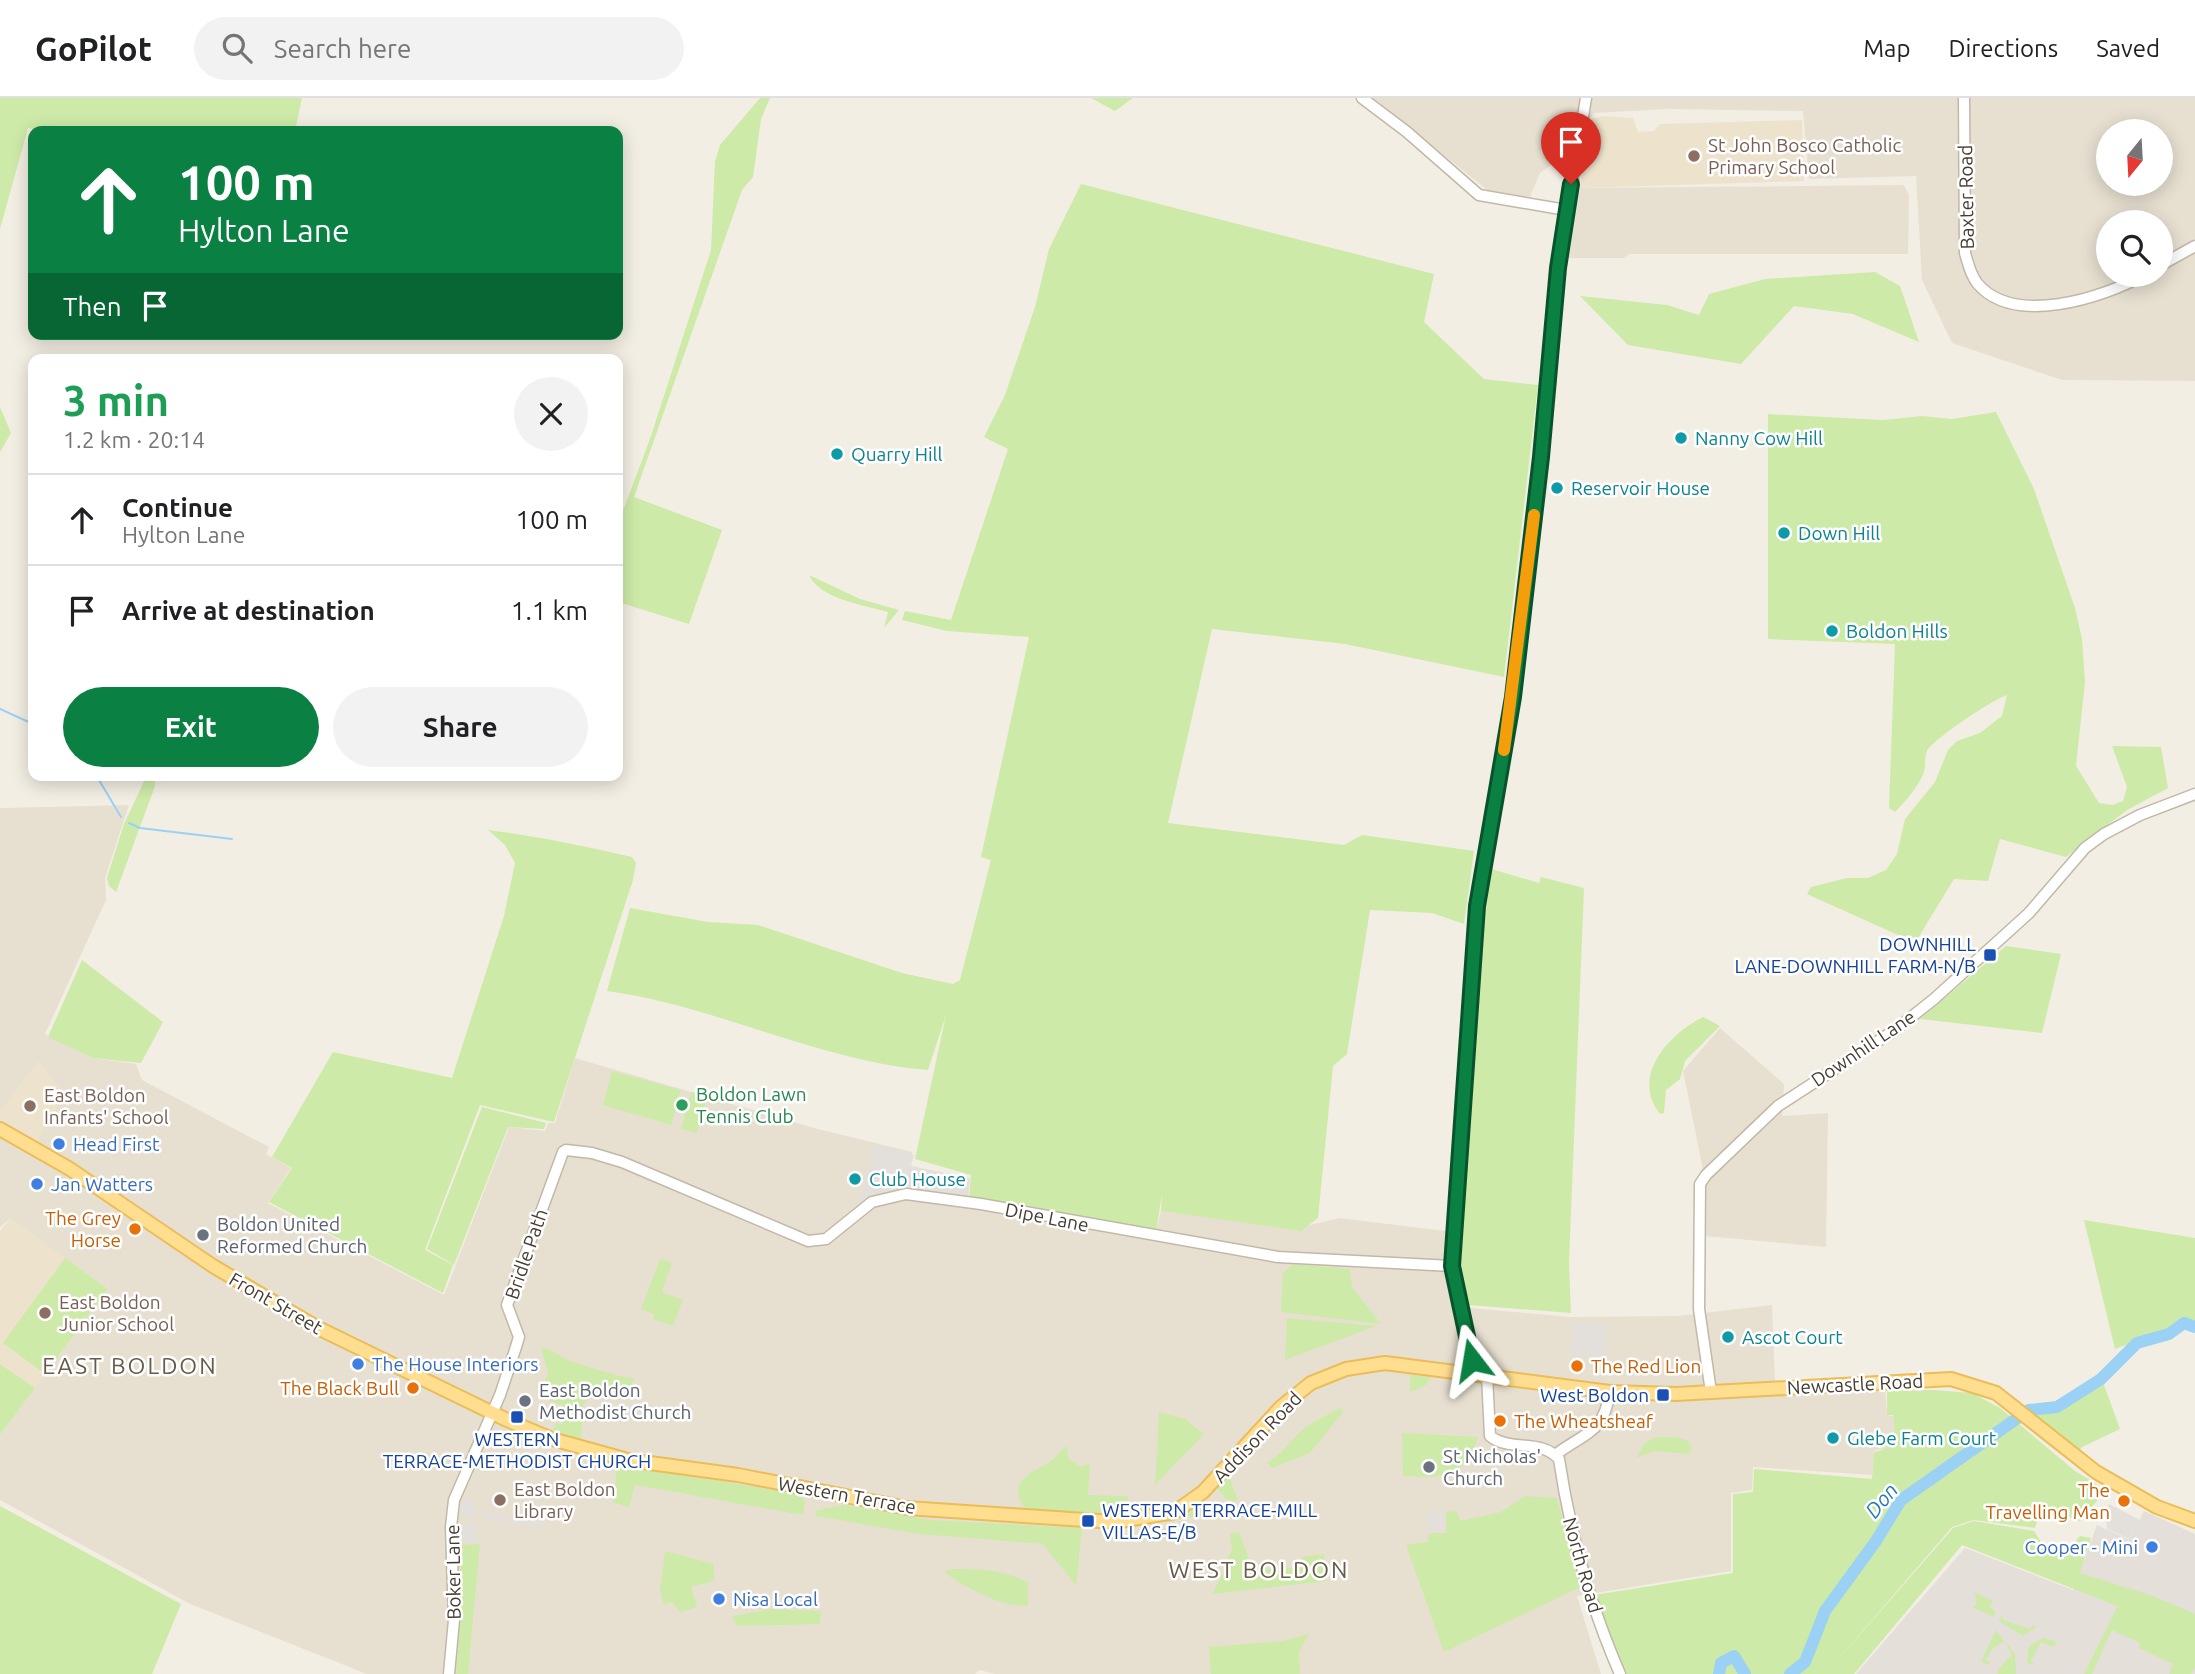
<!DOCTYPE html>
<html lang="en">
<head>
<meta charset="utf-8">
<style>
	:root { --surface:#fff; --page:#f2f2f2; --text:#202124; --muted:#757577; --line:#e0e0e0; --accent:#0b8043 }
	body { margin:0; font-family:Ubuntu,sans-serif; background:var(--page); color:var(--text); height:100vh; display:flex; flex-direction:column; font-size:26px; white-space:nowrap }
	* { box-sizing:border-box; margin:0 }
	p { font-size:23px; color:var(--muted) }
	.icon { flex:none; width:38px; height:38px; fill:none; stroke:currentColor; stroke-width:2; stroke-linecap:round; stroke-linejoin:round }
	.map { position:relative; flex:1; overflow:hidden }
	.panel { position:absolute; left:28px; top:256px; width:595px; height:427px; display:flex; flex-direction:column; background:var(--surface); border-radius:14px; box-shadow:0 4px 18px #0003 }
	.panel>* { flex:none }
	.guide { position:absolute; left:28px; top:28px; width:595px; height:214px; border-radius:14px; box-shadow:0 4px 18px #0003; background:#0b8043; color:#fff; overflow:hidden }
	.needle { width:46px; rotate:198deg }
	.buttons { position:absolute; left:2096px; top:21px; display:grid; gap:14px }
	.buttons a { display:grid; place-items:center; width:77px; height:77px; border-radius:50%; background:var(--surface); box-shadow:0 4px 18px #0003; font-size:35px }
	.pin { position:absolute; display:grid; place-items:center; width:60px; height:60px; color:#fff; margin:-72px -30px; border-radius:50% 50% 50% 0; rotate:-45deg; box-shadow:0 0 7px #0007 }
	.pin .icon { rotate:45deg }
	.me { position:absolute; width:77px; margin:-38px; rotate:346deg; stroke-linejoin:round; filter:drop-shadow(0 0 5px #0008) }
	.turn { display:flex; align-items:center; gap:24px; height:147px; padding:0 35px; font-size:32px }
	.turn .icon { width:91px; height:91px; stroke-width:2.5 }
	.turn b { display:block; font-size:49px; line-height:60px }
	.then { display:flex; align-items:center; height:66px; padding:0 35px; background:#0003; gap:14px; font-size:26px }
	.round { display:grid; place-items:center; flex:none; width:74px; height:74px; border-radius:37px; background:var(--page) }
	.headline { display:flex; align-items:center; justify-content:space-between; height:119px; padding:0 35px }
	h1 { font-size:42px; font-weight:700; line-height:52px; color:#1e9e55 }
	.primary-button { display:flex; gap:14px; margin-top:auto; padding:14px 35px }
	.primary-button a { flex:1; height:80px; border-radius:42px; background:var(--accent); color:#fff; font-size:28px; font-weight:700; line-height:80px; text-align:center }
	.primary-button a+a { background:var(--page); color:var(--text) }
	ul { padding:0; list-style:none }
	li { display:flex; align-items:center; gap:21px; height:91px; padding:0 35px; border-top:2px solid var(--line) }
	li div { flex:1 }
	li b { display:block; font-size:26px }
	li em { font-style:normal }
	header { display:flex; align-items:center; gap:42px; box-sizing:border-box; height:98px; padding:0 35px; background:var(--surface); border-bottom:2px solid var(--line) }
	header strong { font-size:33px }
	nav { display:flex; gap:38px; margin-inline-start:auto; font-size:24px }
	.search { width:490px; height:63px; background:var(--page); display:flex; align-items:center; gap:18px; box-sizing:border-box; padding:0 24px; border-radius:38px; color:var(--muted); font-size:26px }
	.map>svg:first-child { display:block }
	.residential { fill:#e7e0d1; fill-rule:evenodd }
	.industrial { fill:#e4dfd8 }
	.education { fill:#ede3cc }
	.green { fill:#cdeaa8 }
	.parking { fill:#e3e0dc }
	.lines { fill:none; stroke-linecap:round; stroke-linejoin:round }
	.stream { stroke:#9ad1f4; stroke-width:2 }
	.river { stroke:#9ad1f4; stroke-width:12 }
	.minor-casing { stroke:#c1b8a8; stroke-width:13 }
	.major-casing { stroke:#ebbd59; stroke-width:16 }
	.minor { stroke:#fff; stroke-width:10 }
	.major { stroke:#ffde90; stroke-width:12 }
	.route-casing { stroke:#07532c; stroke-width:18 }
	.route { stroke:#0b8043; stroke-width:12 }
	.slow { stroke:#f59e0b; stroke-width:12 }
	.education-dot { fill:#8d6e63; stroke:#fff; stroke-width:2.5 }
	.culture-dot { fill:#0f9aa8; stroke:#fff; stroke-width:2.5 }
	.transit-dot { fill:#1a4fb4; stroke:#fff; stroke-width:2.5 }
	.leisure-dot { fill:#2e9e5b; stroke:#fff; stroke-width:2.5 }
	.shop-dot { fill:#3f7fe0; stroke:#fff; stroke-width:2.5 }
	.food-dot { fill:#e8710a; stroke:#fff; stroke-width:2.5 }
	.worship-dot { fill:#6b7280; stroke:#fff; stroke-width:2.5 }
	.labels { text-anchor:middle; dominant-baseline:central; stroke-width:5; stroke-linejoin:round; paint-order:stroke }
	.education-label { font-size:19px; fill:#785e54; stroke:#fff; text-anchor:start }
	.street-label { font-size:19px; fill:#453d33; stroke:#fff }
	.culture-label { font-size:19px; fill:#0d838f; stroke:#fff; text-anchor:start }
	.transit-label { font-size:19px; fill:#164399; stroke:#fff; text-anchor:end }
	.leisure-label { font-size:19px; fill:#27864d; stroke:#fff; text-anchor:start }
	.shop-label { font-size:19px; fill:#366cbe; stroke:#fff; text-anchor:start }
	.food-label { font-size:19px; fill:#c56008; stroke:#fff; text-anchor:end }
	.worship-label { font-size:19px; fill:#5b616d; stroke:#fff; text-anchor:start }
	.water-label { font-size:21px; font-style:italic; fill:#267bb6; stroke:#fff }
	.quarter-label { font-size:23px; letter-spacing:2px; fill:#685b49; stroke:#fff }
</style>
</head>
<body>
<header>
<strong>GoPilot</strong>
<div class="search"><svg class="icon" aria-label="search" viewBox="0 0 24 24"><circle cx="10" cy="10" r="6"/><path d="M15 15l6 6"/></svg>Search here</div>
<nav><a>Map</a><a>Directions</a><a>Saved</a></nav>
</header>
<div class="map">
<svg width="2195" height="1576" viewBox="0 0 2195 1576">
	<rect width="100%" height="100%" fill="#f3eee3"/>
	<path class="residential" d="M1373 0H2195V283L2062 282 1952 245 1922 182 1916 78 1809 81 1803 13 1668 11 1594 15 1558 62 1540 75 1529 101 1491 95ZM2109 33H2161V86H2109ZM2109 124H2161V177H2109Z
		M1904 87 1909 97 1908 156H1629L1624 160H1569L1580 90Z
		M129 707 105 780 106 802 45 936 93 960 136 966 142 982 269 1049 266 1056 291 1070 268 1105 444 1197 509 1029 545 1033 548 1025H555L575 960 818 1031 912 1054 902 1090 1156 1133 1161 1113 1298 1130 1339 1120 1462 1135 1459 1173 1470 1210 1570 1219 1678 1218 1772 1207 1775 1286 1884 1277 1887 1317 1893 1318 1895 1340 1882 1351 1874 1353 1872 1377 1753 1369 1752 1392 1731 1395V1473L1577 1498 1601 1576H996L979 1572 975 1576H367L190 1506 0 1402V1337L107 1191 10 1121 0 1129V710Z
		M1720 930 1784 986 1782 1018 1828 1015 1826 1149 1704 1138 1702 1067 1683 973Z"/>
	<path class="industrial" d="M2144 1413 2195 1436V1576H1856L1965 1450 2073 1492 2097 1427 2129 1442Z"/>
	<path class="education" d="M1602 18 1633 20 1638 34 1654 33 1660 26 1802 22 1804 83 1580 90 1592 21Z
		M38 963 61 992 60 1003 37 1044 0 1026V1013Z
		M10 1121 108 1191 35 1290 0 1266V1133Z"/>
	<path class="green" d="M0 0H302L295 33H42L28 30 0 131Z
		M760 0H770L761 21 753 79 742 92 634 399 722 432 689 526 618 504V426L651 338 711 152 715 63 720 47Z
		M1091 0H1133L1115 13Z
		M1081 86 1434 176 1424 224 1484 281 1538 287 1504 579 1345 546 1212 531 1168 725 1344 747 1362 737 1474 753 1464 826 1432 815 1370 812 1347 956 1333 968 1318 1120 1301 1133 1161 1113 1162 1096 1156 1134 969 1099 971 1077 915 1061 946 917 928 972C818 963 717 908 607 893L630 810 708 824 758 827 902 875 953 886 960 882 991 762 981 759 1029 539 947 533 902 522 905 513 951 522 1008 351 984 339 1005 297 1035 209 1049 151Z
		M1875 174 1900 188 1919 244 1853 216 1794 208 1741 266 1628 247 1580 198 1667 207 1699 217 1709 196 1765 181Z
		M0 309 11 335 0 354Z
		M1996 314 2034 391 2075 510 2082 541 2085 584 2076 668 2099 705 2112 707 2123 703 2127 689 2112 648 2161 649 2168 690 2127 712 2066 759 2000 741 1988 783 1954 781 1918 840 1898 837 1807 796 1811 789 1847 780H1868L1886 772 1897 756 1905 721 1935 684 1948 652 1957 643 1980 635 2002 618 2007 597C1994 601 1933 641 1927 653 1924 659 1926 667 1924 674 1919 688 1905 704 1895 714L1889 710 1895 546 1768 541V316L1883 322 1922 318 1952 321Z
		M809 477 860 501 899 512 884 530 888 514C864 507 820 501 809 477Z
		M147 677H155V688L116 794 109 788 107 780 124 726Z
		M488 732C537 738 584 748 632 759L636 765 633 782 554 1024 480 1007 425 1152 453 1167 443 1195 269 1104 292 1070 272 1059 333 954 452 980 504 818 515 765 505 747Z
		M1488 770 1539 785 1541 779 1584 790 1569 1165 1571 1215 1469 1207 1459 1173Z
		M2006 848 2061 856 2042 935 1920 921Z
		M82 862 163 924 141 965 93 960 48 939Z
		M1703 919 1720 928 1685 963 1680 981 1666 992 1664 1015 1660 1016C1630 978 1669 936 1703 919Z
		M612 973 681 992 671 1027 603 1007Z
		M691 994 707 998 697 1035 681 1031Z
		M482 1009 546 1025 544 1031 508 1029 454 1167 427 1151Z
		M2084 1122 2195 1140V1226L2184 1222C2165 1236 2137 1242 2115 1251Z
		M65 1160 108 1191 45 1276 3 1245Z
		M660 1161 672 1165 662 1194 683 1202 673 1228 653 1221 654 1216 641 1211Z
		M1293 1166 1350 1171 1352 1189 1381 1226 1281 1214 1283 1175Z
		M1287 1220 1376 1228 1285 1262Z
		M541 1250C553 1250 564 1262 576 1265 595 1271 614 1277 634 1281L628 1293 610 1291 591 1294 583 1308 581 1341 553 1332 556 1325 562 1326 569 1315 563 1308 540 1299 548 1274Z
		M0 1266 35 1290 0 1337Z
		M1410 1277 1431 1279 1426 1287 1410 1294Z
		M2103 1284 2120 1331 2082 1349 2078 1354 2030 1315 2075 1304Z
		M1934 1292 1972 1295 2000 1310 2075 1373 2106 1392 2080 1423 2041 1410 2035 1430 1974 1422 1952 1429 1829 1572 1953 1430 1974 1423 2034 1433 2046 1452 2064 1456 2080 1438 2091 1440 2080 1475 2150 1497 2195 1516V1569L2191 1576H2169L2173 1566 2139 1550 2140 1545 2112 1532 2092 1576H2084L2117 1509 2122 1510 1962 1447 1854 1576H1626L1594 1497 1733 1475V1396L1753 1394 1754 1371 1872 1381 1874 1354 1882 1352 1895 1340 1893 1317H1887V1293Z
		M1340 1310 1343 1314 1310 1355 1272 1370 1267 1365C1282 1355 1285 1350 1296 1338 1307 1325 1326 1318 1340 1310Z
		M1159 1314 1185 1321 1204 1336 1155 1387Z
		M1402 1335 1478 1339C1464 1381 1442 1380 1403 1378Z
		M1656 1339H1676L1688 1343 1692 1351 1689 1356 1654 1353 1636 1360 1645 1345Z
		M1067 1348 1068 1360 1081 1369 1090 1365 1088 1397 1127 1398 1131 1412C1109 1415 1049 1420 1029 1412 1024 1410 1020 1404 1019 1400 1014 1377 1038 1373 1052 1362 1058 1357 1060 1352 1067 1348Z
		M617 1366 798 1396 805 1403 803 1417 635 1387 629 1409 614 1405Z
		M1228 1375 1238 1403 1228 1402 1218 1392 1219 1385Z
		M1525 1398 1557 1400 1581 1489 1444 1554 1406 1447 1428 1444 1429 1435H1446V1414L1457 1413 1460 1423 1501 1414Z
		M1202 1406 1210 1410 1207 1417 1169 1421Z
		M844 1407 931 1422 1082 1430 1076 1488 1043 1446 920 1436 816 1418 815 1413Z
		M0 1408 181 1506 152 1576H0Z
		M1239 1434 1253 1471 1303 1470 1302 1459 1324 1456 1326 1483 1213 1496 1232 1452 1230 1436Z
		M480 1446 468 1576H456L462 1495 459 1447Z
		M665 1453 714 1466V1483L691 1489 697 1509 680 1514 672 1504 664 1507 660 1492Z
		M952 1471C978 1471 1005 1471 1028 1485V1507C1010 1513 959 1487 944 1474Z
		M1974 1494 1993 1503 1990 1509 1995 1513 1994 1519 1972 1509 1977 1506Z
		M771 1511 821 1513 820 1526 737 1528 732 1518Z
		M2003 1517V1522L2030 1531 2033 1527 2037 1529 2023 1538 1999 1523Z
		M1996 1532 2015 1556 2016 1576H1997L1999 1570 2012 1557 2005 1543 1993 1550 1985 1562 1990 1564 1988 1567 1981 1563Z
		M1309 1536 1299 1554 1300 1576H1211L1209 1549 1283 1543Z
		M2043 1540 2056 1544 2054 1549 2041 1544 2031 1563 2034 1568 2027 1564 2029 1548Z"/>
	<path class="parking" d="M875 1046 914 1057 911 1068 970 1080 968 1101 895 1091 859 1103Z
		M1573 1224 1606 1227 1605 1258 1570 1256Z
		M459 1410a8 8 0 1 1 16 0a8 8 0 1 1-16 0Z
		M2109 1406 2140 1422 2129 1441 2107 1431 2105 1415Z
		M1444 1413 1445 1432 1429 1434 1427 1414Z
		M483 1415 541 1423 546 1430 483 1421Z
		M460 1426 476 1427 475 1444H460Z"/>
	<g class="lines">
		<path class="stream" d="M0 611 33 626
			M96 677 121 719
			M129 725 140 730 232 741"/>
		<path class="river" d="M1719 1576 1721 1565 1734 1558 1745 1576
			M1790 1576 1805 1564 1825 1513 1876 1443 1901 1402 2029 1312 2057 1309 2101 1281 2137 1245 2169 1236 2184 1225 2195 1229"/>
		<defs>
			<path id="minor" d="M1362 0 1407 34 1479 97 1566 112
				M1964 0 1965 155C1968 165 1970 176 1977 185 2013 229 2103 200 2144 177
				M2161 167 2195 148
				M1452 1168 1477 808 1513 599 1541 359 1558 170 1586 0
				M1487 1277 1490 1338C1510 1354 1540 1340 1559 1361 1570 1435 1590 1507 1620 1576
				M1711 1294 1699 1211 1700 1086 1706 1077 1778 1008 1895 932 1934 901 2029 815 2085 750 2104 736 2140 717 2195 696
				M1555 1357C1585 1334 1603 1337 1610 1294
				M449 1576 454 1522 451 1429 454 1402 500 1297 515 1252 519 1239 507 1207 563 1054 566 1052 592 1055 622 1064 808 1143 826 1141 872 1104 906 1096 981 1106 1278 1159 1452 1168 1475 1276"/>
			<path id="major" d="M0 1031 70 1071 213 1168 318 1230 507 1322 552 1341 628 1362 738 1377 907 1410 1114 1424 1175 1414 1203 1394 1281 1309 1311 1285 1346 1271 1385 1265 1610 1294 1676 1296 1951 1281 1996 1295 2096 1374 2157 1409 2195 1423"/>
		</defs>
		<use href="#minor" class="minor-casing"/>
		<use href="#major" class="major-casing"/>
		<use href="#minor" class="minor"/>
		<use href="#major" class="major"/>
	</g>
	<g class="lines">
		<defs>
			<path id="route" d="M1472 1262 1452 1168 1477 808 1513 599 1541 359 1558 170 1571 86"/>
		</defs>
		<use href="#route" class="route-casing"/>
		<use href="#route" class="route"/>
		<path class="slow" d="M1504 652 1534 417"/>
	</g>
	<g class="education-dot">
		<circle cx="1694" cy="58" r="7"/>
		<circle cx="30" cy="1008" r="7"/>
		<circle cx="45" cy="1215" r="7"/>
		<circle cx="500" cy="1402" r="7"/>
	</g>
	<g class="culture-dot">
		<circle cx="1681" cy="340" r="7"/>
		<circle cx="837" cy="356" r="7"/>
		<circle cx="1557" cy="390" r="7"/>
		<circle cx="1784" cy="435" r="7"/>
		<circle cx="1832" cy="533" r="7"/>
		<circle cx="855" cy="1081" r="7"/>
		<circle cx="1728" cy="1239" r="7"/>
		<circle cx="1833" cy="1340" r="7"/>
	</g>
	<g class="transit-dot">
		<rect x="1983" y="850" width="14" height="14" rx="3.5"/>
		<rect x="1656" y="1290" width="14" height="14" rx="3.5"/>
		<rect x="510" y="1312" width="14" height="14" rx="3.5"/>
		<rect x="1081" y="1416" width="14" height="14" rx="3.5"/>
	</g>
	<circle class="leisure-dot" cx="682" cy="1007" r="7"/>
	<g class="shop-dot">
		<circle cx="59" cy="1046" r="7"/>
		<circle cx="37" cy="1086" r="7"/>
		<circle cx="358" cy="1266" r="7"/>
		<circle cx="2152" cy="1449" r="7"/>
		<circle cx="719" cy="1501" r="7"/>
	</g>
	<g class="food-dot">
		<circle cx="135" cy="1131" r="7"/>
		<circle cx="1577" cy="1268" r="7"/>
		<circle cx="413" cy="1290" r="7"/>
		<circle cx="1500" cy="1323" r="7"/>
		<circle cx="2124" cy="1403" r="7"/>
	</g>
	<g class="worship-dot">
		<circle cx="203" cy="1137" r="7"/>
		<circle cx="525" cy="1303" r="7"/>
		<circle cx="1429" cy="1369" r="7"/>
	</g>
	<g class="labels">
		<g class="education-label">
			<text x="1708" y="47">St John Bosco Catholic<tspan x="1708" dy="22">Primary School</tspan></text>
			<text x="44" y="997">East Boldon<tspan x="44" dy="22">Infants' School</tspan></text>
			<text x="59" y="1204">East Boldon<tspan x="59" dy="22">Junior School</tspan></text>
			<text x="514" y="1391">East Boldon<tspan x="514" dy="22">Library</tspan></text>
		</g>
		<g class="street-label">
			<text transform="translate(1966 99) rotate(-91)">Baxter Road</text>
			<text transform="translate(1863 950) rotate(-34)">Downhill Lane</text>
			<text transform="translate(1047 1119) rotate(11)">Dipe Lane</text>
			<text transform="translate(526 1156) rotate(-71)">Bridle Path</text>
			<text transform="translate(276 1205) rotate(30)">Front Street</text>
			<text transform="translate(1855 1286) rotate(-3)">Newcastle Road</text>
			<text transform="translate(1257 1339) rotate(-46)">Addison Road</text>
			<text transform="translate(847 1397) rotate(10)">Western Terrace</text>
			<text transform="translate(1583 1467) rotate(74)">North Road</text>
			<text transform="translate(453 1474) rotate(-91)">Boker Lane</text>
		</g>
		<g class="culture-label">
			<text x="1695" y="340">Nanny Cow Hill</text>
			<text x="851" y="356">Quarry Hill</text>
			<text x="1571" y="390">Reservoir House</text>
			<text x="1798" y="435">Down Hill</text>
			<text x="1846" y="533">Boldon Hills</text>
			<text x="869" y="1081">Club House</text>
			<text x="1742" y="1239">Ascot Court</text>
			<text x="1847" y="1340">Glebe Farm Court</text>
		</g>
		<g class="transit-label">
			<text x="1976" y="846">DOWNHILL<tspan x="1976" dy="22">LANE-DOWNHILL FARM-N/B</tspan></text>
			<text x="1649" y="1297">West Boldon</text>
			<text x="517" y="1341" text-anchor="middle">WESTERN<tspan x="517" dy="22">TERRACE-METHODIST CHURCH</tspan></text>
			<text x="1102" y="1412" text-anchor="start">WESTERN TERRACE-MILL<tspan x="1102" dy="22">VILLAS-E/B</tspan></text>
		</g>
		<g class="leisure-label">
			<text x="696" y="996">Boldon Lawn<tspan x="696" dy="22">Tennis Club</tspan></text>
		</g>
		<g class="shop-label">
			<text x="73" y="1046">Head First</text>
			<text x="51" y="1086">Jan Watters</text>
			<text x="372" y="1266">The House Interiors</text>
			<text x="2138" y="1449" text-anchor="end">Cooper - Mini</text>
			<text x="733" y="1501">Nisa Local</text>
		</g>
		<g class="food-label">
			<text x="121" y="1120">The Grey<tspan x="121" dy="22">Horse</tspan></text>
			<text x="1591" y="1268" text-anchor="start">The Red Lion</text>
			<text x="399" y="1290">The Black Bull</text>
			<text x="1514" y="1323" text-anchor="start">The Wheatsheaf</text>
			<text x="2110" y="1392">The<tspan x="2110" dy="22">Travelling Man</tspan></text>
		</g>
		<g class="worship-label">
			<text x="217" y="1126">Boldon United<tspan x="217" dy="22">Reformed Church</tspan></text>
			<text x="539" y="1292">East Boldon<tspan x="539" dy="22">Methodist Church</tspan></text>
			<text x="1443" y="1358">St Nicholas'<tspan x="1443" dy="22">Church</tspan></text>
		</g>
		<g class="water-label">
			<text transform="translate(1881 1402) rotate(-50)">Don</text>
		</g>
		<g class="quarter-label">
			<text x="130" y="1267">EAST BOLDON</text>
			<text x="1259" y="1471">WEST BOLDON</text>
		</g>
	</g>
</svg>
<div class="buttons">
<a><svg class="needle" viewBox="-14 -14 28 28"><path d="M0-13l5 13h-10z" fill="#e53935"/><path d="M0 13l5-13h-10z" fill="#757577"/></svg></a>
<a><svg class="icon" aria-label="search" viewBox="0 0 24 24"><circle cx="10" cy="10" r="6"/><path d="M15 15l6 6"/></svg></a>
</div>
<div class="pin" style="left:1571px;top:86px;background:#d93025"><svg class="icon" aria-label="arrive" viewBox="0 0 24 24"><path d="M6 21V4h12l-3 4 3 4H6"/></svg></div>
<svg class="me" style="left:1472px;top:1262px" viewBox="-20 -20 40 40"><path d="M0-17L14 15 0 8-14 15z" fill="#0b8043" stroke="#fff" stroke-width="4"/></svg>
<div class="guide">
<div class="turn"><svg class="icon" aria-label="ahead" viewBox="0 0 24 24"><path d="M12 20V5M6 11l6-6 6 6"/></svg><div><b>100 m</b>Hylton Lane</div></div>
<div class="then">Then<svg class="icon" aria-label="arrive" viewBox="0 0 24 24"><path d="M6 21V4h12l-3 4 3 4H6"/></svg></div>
</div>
<section class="panel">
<div class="headline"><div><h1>3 min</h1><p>1.2 km · 20:14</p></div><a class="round"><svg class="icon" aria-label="close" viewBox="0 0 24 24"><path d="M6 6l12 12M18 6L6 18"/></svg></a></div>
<ul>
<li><svg class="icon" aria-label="ahead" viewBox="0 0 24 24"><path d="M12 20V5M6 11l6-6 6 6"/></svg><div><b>Continue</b><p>Hylton Lane</p></div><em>100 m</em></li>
<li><svg class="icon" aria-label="arrive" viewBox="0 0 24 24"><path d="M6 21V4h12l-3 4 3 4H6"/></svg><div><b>Arrive at destination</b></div><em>1.1 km</em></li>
</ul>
<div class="primary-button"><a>Exit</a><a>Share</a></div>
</section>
</div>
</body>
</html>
